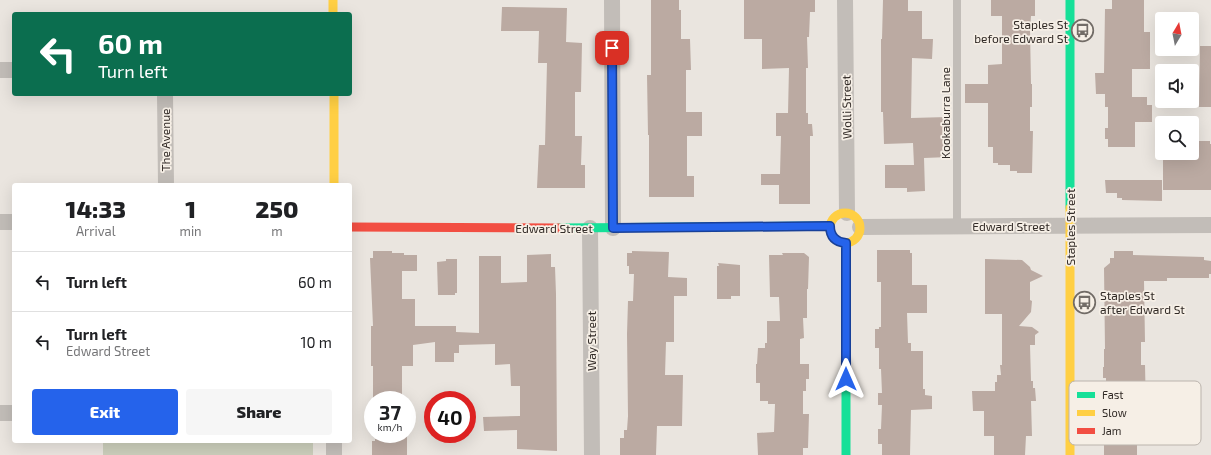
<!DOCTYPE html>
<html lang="en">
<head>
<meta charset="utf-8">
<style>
	:root { --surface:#fff; --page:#f6f6f6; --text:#202124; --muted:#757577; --line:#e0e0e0; --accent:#2563eb }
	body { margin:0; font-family:"Exo 2",sans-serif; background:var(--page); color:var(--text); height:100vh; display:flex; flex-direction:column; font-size:15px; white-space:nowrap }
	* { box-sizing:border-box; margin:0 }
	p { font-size:13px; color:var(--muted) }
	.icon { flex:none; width:22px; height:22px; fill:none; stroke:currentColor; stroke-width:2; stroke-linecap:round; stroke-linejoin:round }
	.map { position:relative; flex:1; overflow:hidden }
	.details { position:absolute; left:12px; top:183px; width:340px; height:260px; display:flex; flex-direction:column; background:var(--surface); border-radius:4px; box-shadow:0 4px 16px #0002 }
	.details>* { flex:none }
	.guide { position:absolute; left:12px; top:12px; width:340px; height:84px; border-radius:4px; box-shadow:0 4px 16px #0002; background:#0b6e4f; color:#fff; overflow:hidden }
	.needle { width:26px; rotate:10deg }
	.buttons { position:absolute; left:1155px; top:12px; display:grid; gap:8px }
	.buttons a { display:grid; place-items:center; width:44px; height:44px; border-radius:4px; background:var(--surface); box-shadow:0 4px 16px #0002; font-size:20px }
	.speed { position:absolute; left:364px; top:391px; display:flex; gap:8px; font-size:20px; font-weight:700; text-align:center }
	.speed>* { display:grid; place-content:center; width:52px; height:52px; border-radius:50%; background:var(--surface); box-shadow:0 4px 16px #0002; line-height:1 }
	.speed small { font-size:10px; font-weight:400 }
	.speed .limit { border:6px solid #d22; background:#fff; color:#111 }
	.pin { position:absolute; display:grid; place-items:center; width:34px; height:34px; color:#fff; margin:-17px; border-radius:8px; box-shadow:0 2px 6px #0006 }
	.me { position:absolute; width:44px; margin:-22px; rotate:0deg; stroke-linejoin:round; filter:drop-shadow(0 0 3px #0008) }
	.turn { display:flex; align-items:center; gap:14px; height:84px; padding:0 20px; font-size:18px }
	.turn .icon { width:52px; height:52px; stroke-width:2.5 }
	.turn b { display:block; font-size:28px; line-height:34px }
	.eta { display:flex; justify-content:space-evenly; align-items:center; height:68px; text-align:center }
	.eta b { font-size:24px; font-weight:800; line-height:28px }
	.action { display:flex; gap:8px; margin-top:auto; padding:8px 20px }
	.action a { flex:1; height:46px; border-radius:4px; background:var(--accent); color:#fff; font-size:16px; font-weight:800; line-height:46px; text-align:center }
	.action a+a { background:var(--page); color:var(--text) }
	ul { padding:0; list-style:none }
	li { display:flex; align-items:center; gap:12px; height:60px; padding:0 20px; border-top:1px solid var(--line) }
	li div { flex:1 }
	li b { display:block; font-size:15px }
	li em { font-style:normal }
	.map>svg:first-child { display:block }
	.green { fill:#cbcebb }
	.building { fill:#bbaaa2 }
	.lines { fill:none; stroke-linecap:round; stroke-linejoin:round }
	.lane { stroke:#c2bdb8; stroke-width:8 }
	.street { stroke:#c2bdb8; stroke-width:16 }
	.fast { stroke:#16e098; stroke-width:9 }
	.slow { stroke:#ffcf43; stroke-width:9 }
	.jam { stroke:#f24e42; stroke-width:9 }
	.route-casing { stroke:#184099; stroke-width:10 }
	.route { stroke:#2563eb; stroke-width:7 }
	.labels { text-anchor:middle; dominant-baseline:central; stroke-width:3.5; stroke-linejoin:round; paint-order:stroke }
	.poi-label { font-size:12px; fill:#322b27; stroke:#f6efe6; text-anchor:end }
	.street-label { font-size:12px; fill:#322b27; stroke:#f6efe6 }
	.key { fill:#f6efe6; stroke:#bbb4ad; stroke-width:1 }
	.key-label { font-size:11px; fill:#322b27 }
</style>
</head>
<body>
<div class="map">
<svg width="1211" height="455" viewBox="0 0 1211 455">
	<rect width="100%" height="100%" fill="#eae5df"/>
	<path class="green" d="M103 441H313V455H103Z"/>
	<path class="building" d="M651 0H679V10H681V39H690L691 70H686V112H702V136H687V176H694V197H649V135H648L647 75H651Z
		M744 0H815V12H810L809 37H807L808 68H806V113H808V124H812L813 136H810V204H779V185H761V174H780L781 136H776V113H788L789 68 762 69V39H744Z
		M883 0H908V11H922V39H933L932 59 912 58 911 118 948 117 949 157 924 158 925 191 907 192V188H885V165H914L913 143 884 144 883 112H881V39H882Z
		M991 0H1035V16H1031L1030 30 1031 84H1032V107H1030V131H1033L1032 173H1017V171H1010V165H998V163H993V147H988V103H965V84H988V65L1002 64V16H991Z
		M1112 0H1144V32H1150V69H1132V97H1147V105H1152V122H1135V147H1108V139H1105V128H1108V107H1105V94H1096L1095 73H1104L1105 9H1112Z
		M502 7 567 8 566 42 582 43 581 92H575V136H582L581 165H585V188H537L539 145H545L547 63H538L539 31H501Z
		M1200 46H1211V107H1199Z
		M1194 141H1210V144H1211V190H1163V153H1192V144H1194Z
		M1105 180H1162V201L1122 200V198H1117V193H1106Z
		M877 250H910V253H912V285H927V313H907L908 343H911V351H923V389H925V395L932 396V409L911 410 910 455H882V444H878V429H881L882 405H878V393H882L881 369H879V348H875V329H879V327H881V282H877Z
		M373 251H392V253H404V255H417V271H402V299H415V326H456V332L479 333V256H501V283L527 282V255L551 254V267H555L556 294 557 451 517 449V430L484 431 483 417 520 416V386H511L510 364 495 365V344L459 345V353H454V362H435V342L413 345V366H402V400H373V366H371V326H373L370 258H373Z
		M632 251 669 252 668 277 687 278V296H674V342H666L665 375H683L682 426H657L656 455H620V438H624V430H627L628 416 627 334 628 301H633L634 274H629V266H627V253H632Z
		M1114 251H1133V255L1204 257V260L1211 261V274H1209V278H1167V281H1144L1145 342H1141V365H1145L1146 411H1137V455H1104V423H1106V378H1103V367H1104V349H1105L1104 268 1110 263V258H1114Z
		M782 253H804L809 257 808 289H807V318H803L804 338 800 339V364H809V379H806V391H803V414H809L808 448H803V455H758L757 433 774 432 775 404H768V401H760V383H756V364H757L758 348H765V343H767V321H780L779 297H770L769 255H783Z
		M446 259H457V293H455V295H438L437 262 446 261Z
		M985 259 1022 260 1030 267 1031 270 1043 276 1030 282V300L1032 301 1031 312 1019 326 1032 327 1039 332 1035 335V345H1030L1031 381H1033V388H1035L1036 401H1031L1032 436H1026L1025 455H994V436H984V411H973L972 391H995V382H997V375H1001L1000 365H1002V314H985Z
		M718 263 740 265V296H731V299H717V266H719Z
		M387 436H407V455H372V441H375V439H387Z"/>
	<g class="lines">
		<path class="lane" d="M957 0V227"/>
		<path class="street" d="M612 0 613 228
			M845 0 847 213
			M0 70H14
			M165 94 166 185
			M0 222H14
			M860 227 1211 225
			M590 228 592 455
			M0 413H14
			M334 455V441"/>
		<path class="fast" d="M1070 0V208
			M559 228 830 226
			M846 243V455"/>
		<path class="slow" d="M333 0V14
			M334 94V185
			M1070 208V455
			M830 228a15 15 0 1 1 30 0a15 15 0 1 1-30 0Z"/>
		<path class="jam" d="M350 227 559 228"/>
	</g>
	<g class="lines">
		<defs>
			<path id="route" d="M612 48 613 228 830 226C830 236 835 242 846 243V379"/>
		</defs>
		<use href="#route" class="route-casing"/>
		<use href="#route" class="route"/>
	</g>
	<defs>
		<symbol id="bus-ring" viewBox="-11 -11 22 22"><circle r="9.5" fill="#f6efe6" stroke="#726c67" stroke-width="1.5"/><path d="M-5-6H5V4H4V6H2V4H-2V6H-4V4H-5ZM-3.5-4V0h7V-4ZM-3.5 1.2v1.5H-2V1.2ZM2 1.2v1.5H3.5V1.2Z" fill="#726c67"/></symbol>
	</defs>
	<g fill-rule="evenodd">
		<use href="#bus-ring" x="1070" y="18" width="25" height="25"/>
		<use href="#bus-ring" x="1072" y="290" width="25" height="25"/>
	</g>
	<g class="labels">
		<g class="poi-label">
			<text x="1068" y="24">Staples St<tspan x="1068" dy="14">before Edward St</tspan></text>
			<text x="1100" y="295" text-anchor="start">Staples St<tspan x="1100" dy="14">after Edward St</tspan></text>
		</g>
		<g class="street-label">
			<text transform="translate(846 107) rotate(-91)">Wolli Street</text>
			<text transform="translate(945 113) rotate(-90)">Kookaburra Lane</text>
			<text transform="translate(165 140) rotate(-90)">The Avenue</text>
			<text x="1011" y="226">Edward Street</text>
			<text transform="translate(1070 227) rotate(-90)">Staples Street</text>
			<text x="554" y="228">Edward Street</text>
			<text transform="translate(591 341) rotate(-90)">Way Street</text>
		</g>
	</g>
	<rect x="1069" y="381" width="132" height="64" rx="6" class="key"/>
	<rect x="1077" y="392" width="18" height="6" fill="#16e098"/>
	<rect x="1077" y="410" width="18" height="6" fill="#ffcf43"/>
	<rect x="1077" y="428" width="18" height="6" fill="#f24e42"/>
	<g class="key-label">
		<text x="1102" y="399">Fast</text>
		<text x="1102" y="417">Slow</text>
		<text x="1102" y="435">Jam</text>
	</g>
</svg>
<div class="buttons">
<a><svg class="needle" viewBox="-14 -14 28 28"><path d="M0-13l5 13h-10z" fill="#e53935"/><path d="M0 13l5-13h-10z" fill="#757577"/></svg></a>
<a><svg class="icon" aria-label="sound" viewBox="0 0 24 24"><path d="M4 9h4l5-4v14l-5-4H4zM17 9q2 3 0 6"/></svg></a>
<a><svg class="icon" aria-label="search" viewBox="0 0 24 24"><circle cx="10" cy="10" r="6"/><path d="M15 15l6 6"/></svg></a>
</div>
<div class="speed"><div>37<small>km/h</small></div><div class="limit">40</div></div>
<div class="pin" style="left:612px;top:48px;background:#d93025"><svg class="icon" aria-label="arrive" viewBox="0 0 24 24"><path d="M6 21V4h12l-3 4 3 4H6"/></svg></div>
<svg class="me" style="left:846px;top:379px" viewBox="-20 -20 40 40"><path d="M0-17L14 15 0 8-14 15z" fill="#2563eb" stroke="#fff" stroke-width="4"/></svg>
<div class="guide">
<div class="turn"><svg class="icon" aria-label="left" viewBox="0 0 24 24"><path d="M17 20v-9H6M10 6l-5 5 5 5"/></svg><div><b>60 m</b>Turn left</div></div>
</div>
<section class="details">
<div class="eta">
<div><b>14:33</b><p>Arrival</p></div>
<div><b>1</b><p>min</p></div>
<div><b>250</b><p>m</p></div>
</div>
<ul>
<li><svg class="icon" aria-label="left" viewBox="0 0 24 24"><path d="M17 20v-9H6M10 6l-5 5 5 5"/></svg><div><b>Turn left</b></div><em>60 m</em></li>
<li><svg class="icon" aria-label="left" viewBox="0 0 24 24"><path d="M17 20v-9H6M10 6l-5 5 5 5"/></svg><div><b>Turn left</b><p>Edward Street</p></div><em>10 m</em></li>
</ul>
<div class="action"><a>Exit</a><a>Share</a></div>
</section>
</div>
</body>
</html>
